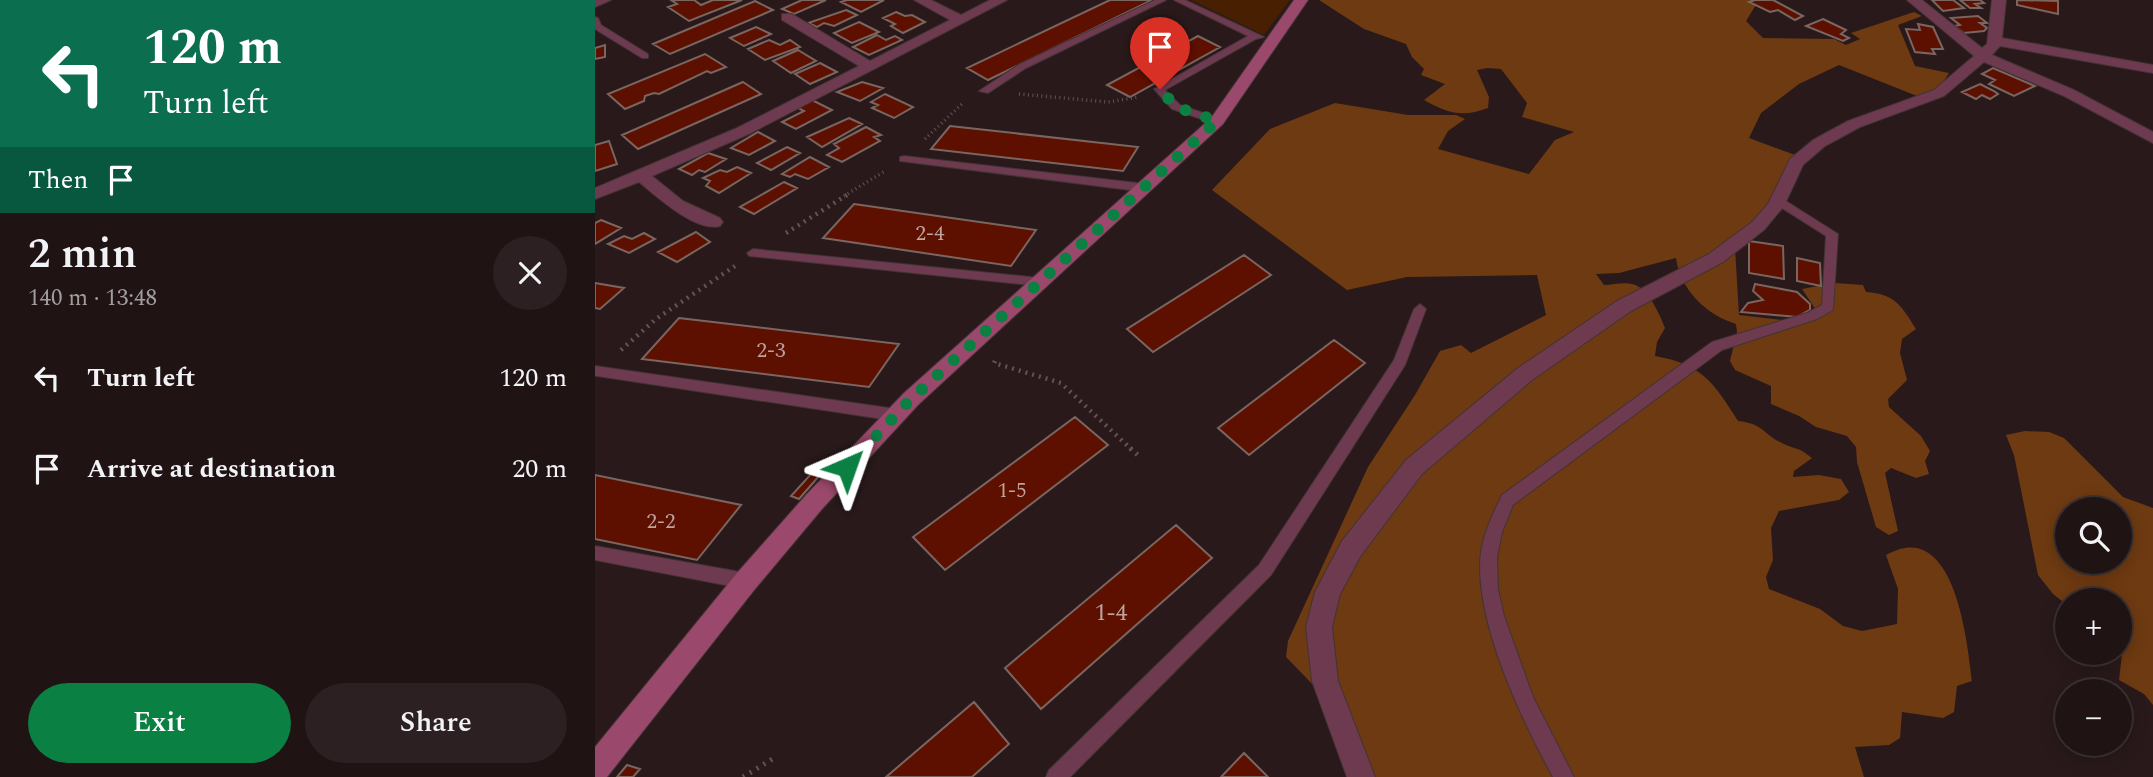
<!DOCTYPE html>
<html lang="en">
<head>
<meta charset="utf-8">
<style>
	:root { --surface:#1f1314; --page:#2c2022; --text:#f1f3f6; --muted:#a19ea0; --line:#3c3234; --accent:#0b8043 }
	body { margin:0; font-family:Spectral,serif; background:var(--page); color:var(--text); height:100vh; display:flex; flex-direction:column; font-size:26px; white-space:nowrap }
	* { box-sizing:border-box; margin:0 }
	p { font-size:23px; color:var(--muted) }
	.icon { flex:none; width:38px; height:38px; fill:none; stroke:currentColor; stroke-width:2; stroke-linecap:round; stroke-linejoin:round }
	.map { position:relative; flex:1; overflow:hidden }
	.panel { display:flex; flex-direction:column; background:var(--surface); width:595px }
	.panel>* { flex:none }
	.hud { background:#0b6e4f; color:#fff; overflow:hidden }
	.buttons { position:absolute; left:1460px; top:497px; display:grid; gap:14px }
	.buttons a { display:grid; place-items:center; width:77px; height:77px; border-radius:50%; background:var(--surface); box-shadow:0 4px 18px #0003,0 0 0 2px var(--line); font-size:35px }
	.pin { position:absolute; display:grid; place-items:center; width:60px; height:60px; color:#fff; margin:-72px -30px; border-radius:50% 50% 50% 0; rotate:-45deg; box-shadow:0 0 7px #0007 }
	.pin .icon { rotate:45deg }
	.me { position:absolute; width:77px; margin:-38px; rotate:43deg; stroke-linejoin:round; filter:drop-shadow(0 0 5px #0008) }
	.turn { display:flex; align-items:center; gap:24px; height:147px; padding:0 28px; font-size:32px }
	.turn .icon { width:91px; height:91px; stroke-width:2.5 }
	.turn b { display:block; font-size:49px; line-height:60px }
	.then { display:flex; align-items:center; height:66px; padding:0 28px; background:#0003; gap:14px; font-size:26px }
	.round { display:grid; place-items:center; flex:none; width:74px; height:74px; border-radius:37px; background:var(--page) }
	.overview { display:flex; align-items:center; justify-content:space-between; height:119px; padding:0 28px }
	h1 { font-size:42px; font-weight:600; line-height:52px }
	.cta { display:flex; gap:14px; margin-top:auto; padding:14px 28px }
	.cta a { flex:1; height:80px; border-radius:42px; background:var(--accent); color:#fff; font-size:28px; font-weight:600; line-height:80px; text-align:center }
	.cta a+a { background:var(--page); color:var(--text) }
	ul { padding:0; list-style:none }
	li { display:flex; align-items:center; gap:21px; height:91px; padding:0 28px }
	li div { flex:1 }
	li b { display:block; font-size:26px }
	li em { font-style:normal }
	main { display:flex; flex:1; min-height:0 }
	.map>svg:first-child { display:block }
	.green { fill:#481f00 }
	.forest { fill:#6e3a11; fill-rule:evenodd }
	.building { fill:#5d1000; stroke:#796661; stroke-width:2 }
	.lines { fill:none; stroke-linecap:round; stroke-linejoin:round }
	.lane-casing { stroke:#423334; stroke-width:2 }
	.street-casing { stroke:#423334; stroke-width:2 }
	.secondary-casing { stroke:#423334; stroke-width:2 }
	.path-far2 { stroke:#625354; stroke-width:3.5; stroke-dasharray:1 3.5; stroke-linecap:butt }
	.path-far1 { stroke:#625354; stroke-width:4.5; stroke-dasharray:2 5; stroke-linecap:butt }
	.path { stroke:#625354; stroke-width:5; stroke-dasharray:2 6; stroke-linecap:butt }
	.lane { fill:#6e3a50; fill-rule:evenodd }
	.street { fill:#6e3a50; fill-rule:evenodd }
	.secondary { fill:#9a486b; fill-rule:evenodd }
	.route { stroke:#0b8043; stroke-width:12; stroke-dasharray:0 21.6 }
	.labels { text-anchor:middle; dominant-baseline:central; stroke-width:7; stroke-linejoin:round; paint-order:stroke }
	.number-label { font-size:21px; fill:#bea29e }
	.near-number-label { font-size:24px; fill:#bea29e }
</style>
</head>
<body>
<main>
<section class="panel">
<div class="hud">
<div class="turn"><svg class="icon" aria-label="left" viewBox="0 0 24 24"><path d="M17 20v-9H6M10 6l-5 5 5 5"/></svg><div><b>120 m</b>Turn left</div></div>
<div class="then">Then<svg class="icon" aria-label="arrive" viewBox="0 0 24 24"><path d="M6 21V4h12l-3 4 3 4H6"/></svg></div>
</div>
<div class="overview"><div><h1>2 min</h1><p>140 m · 13:48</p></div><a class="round"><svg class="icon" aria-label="close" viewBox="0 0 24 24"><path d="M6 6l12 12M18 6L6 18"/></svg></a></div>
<ul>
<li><svg class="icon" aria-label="left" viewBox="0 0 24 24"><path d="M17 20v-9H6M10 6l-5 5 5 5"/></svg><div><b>Turn left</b></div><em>120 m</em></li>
<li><svg class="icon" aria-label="arrive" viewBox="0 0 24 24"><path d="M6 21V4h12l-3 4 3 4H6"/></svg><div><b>Arrive at destination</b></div><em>20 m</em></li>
</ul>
<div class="cta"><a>Exit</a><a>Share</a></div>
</section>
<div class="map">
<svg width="1558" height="777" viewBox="0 0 1558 777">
	<rect width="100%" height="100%" fill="#29191a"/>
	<path class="green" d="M596 0H695L669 35Z"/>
	<path class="forest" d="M724 0H1164L1151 21 1168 38 1239 39 1251 45 1265 39 1256 33 1319 12 1327 16 1303 25 1320 66 1354 73 1344 89 1322 96 1244 65 1204 84 1166 113 1154 138 1203 156 1177 200 1140 248 1144 315 1204 322 1221 310 1207 289 1240 283 1268 285 1271 292C1300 294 1306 305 1321 329L1307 339 1305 353 1312 380 1293 399 1294 407 1326 436 1335 451 1330 461 1334 474 1321 478 1296 468 1290 473 1303 531 1294 535 1281 527 1262 462 1261 447 1252 436 1221 427 1204 416 1176 404V386L1140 370 1135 361 1142 332 1141 324C1111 315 1085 289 1081 258L1024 273 1001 274 1009 285C1017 285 1029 282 1037 284 1053 287 1065 315 1070 328L1062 342 1060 356C1107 364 1119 383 1143 421 1170 424 1167 434 1187 443 1201 450 1202 446 1217 458L1199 471 1198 477 1224 475 1246 479 1254 492 1244 500 1184 511 1176 528 1178 560 1171 577 1174 589 1225 609 1248 626 1267 631 1302 624 1303 589 1291 555C1359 516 1372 638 1377 681L1362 686 1359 712 1348 718 1307 712 1305 738 1294 745 1260 747 1269 777H754L724 691 691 657 693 641 773 467 820 395 845 351 866 345 876 353 951 315 942 275 812 277 752 290 617 190 675 129 740 103 813 115H861L870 119 853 131 843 149 934 174 960 140 979 132 927 117 932 103 906 69 892 68 882 70 894 97 893 108C867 118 852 113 829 100L850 84 826 75 829 69 817 57 811 44 769 29Z
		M1430 431 1454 432 1469 438 1528 497 1558 508V705L1549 694 1524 680 1527 654 1524 652V600H1472V605L1458 594 1443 575 1419 455 1411 435ZM1524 509V562H1472V509Z"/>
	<path class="building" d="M76 0H99L106 5 118 0H147L94 21 73 7 82 4Z
		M207 0H231L199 14 187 9Z
		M252 0H289L266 12 246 2Z
		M515 0H557L393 80 372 68Z
		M1160 0H1178L1208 16 1200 20 1183 10 1175 12 1154 2Z
		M1337 0H1358L1369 8 1348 11Z
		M1365 0H1385L1389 3 1380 4 1386 8H1375Z
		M1422 0 1463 1V14L1422 5Z
		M160 1 178 10 75 54 58 44Z
		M251 10 262 15 239 26 229 23 222 27 213 23Z
		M301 12 310 16 317 15 330 22 308 33 296 26 300 24 288 18Z
		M1383 16 1392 23H1385L1392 28 1389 31 1369 33 1359 26 1365 25 1356 18Z
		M1228 19 1251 30 1246 34 1254 38 1248 41 1211 26Z
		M264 22 284 32 257 43 239 33Z
		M1323 24 1338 27 1348 49H1337L1340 54 1320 52 1311 29 1325 30Z
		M161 27 176 34 149 46 135 38Z
		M282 35 291 40 300 36 307 40 274 55 258 47Z
		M603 36 625 47 535 97 512 85Z
		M174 40 185 45 195 40 205 47 170 60 153 49Z
		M10 45V57L0 59V48Z
		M203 50 221 61 196 73 178 61Z
		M110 54 131 67 116 73 112 71 64 94 59 93 50 96 49 101 30 109 13 94Z
		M225 63 242 72 215 84 200 74Z
		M1398 68 1440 86 1419 96 1394 84 1400 80 1387 74Z
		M148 82 166 94 43 149 27 135Z
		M267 82 288 88 265 101 242 92Z
		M1385 84 1399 91 1403 94 1395 99 1387 95 1381 99 1367 92Z
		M290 94 318 107 299 118 277 108 283 105 276 102Z
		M217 100 237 110 201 129 187 122 209 111 203 108Z
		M254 118 267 124 227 147 212 137Z
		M355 126 543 147 528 171 336 149Z
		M271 127 286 135 279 137 285 141 247 162 232 155 244 148 239 144Z
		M163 132 180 141 154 155 136 148Z
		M14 141 22 164 0 171V145Z
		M192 147 205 153 176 170 162 163Z
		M113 153 131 159 110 172 104 170 97 175 84 169Z
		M215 157 234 167 213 179 200 174 195 177 187 174Z
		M142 167 156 173 124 193 111 186 115 181 108 178 125 170 132 172Z
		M189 182 202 188 159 214 145 207Z
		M259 204 441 230 416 266 228 238Z
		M6 220 26 228 0 244V223Z
		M101 232 115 242 82 262 63 252Z
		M49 233 60 239 34 253 13 244 29 236 37 239Z
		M1154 241 1188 246 1189 279 1154 273Z
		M649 255 676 275 558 352 532 329Z
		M1202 258 1225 263 1226 286 1202 281Z
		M0 283 29 288 5 309 0 308Z
		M1160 284 1202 292 1215 304V310L1202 317 1146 312 1153 303 1168 300 1158 291Z
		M84 318 304 344 274 387 47 359Z
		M739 340 770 363 654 455 623 428Z
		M480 417 513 445 350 570 318 537Z
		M216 474 224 476 204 499 196 496Z
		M0 475 146 505 102 560 0 539Z
		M581 525 617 558 446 709 410 668Z
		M379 702 414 744 377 777H291Z
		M649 753 673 777H626Z
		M32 765 45 769 38 777H22Z"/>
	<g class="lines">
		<defs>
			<path id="lane" d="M560 0H571L431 68 393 93 384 91 425 64Z
				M579 0H590L669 37 661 39 570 90 585 105 626 119V123H618L577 109 559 89 653 36Z
				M0 17 3 18 6 25 53 54V58H47L0 29Z
				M309 156 551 184 557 188 551 192 305 161V157Z
				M1183 196 1243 234 1238 310 1222 319 1127 350 918 505 907 532 902 557 903 589 909 616 938 697 979 777H958C927 720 885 632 885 566 885 541 896 517 907 495L1117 342 1212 313 1227 305 1231 236 1179 203 1177 200Z
				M158 249 445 278 451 282 445 286 154 256 152 253Z
				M825 304 831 309 810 365 676 575 475 777H451L454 770 664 565 799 360 819 309Z
				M0 366 301 409 306 411 308 415 306 419 301 421 2 376H0Z
				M0 546 151 573 157 576 159 581 157 586 151 589 0 560Z"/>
			<path id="street" d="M0 0H16L0 7Z
				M319 0H336L366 15 395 0H412L154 134 57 176 88 201 125 218 128 222 125 226C101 233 61 196 44 182L0 199V188L142 128 264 66 187 20V14H197L275 61 355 20Z
				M1312 0H1327L1387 48 1392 44 1397 0H1411L1407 38 1558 65V73L1405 46 1397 55 1479 90 1558 132V143L1469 96 1389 62 1349 96 1265 127 1230 146 1208 165 1189 206 1169 230 1128 262 1036 311 937 380 827 474 765 557 745 594 737 627 743 681 780 777H752L717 681 711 627 720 592 747 541 811 460 923 368 1022 301 1114 254 1157 222 1173 204 1195 159 1218 140 1253 121 1339 90 1379 56Z"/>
			<path id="secondary" d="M699 0H713L628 124 323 405 227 509 160 589 12 777H0V747L142 573 211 495 309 393 616 118Z"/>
		</defs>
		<use href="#lane" class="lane-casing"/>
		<use href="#street" class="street-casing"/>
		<use href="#secondary" class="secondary-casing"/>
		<path class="path-far2" d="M424 94 513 102 544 97
			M330 139 369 102
			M249 196 290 171"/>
		<path class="path-far1" d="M191 233 252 195
			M26 350 61 319 140 266
			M400 361 399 363 466 383 537 450"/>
		<path class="path" d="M535 448 544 456
			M148 777 179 758"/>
		<use href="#lane" class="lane"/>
		<use href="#street" class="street"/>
		<use href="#secondary" class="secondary"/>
	</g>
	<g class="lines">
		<path class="route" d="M252 467 316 399 622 121 581 107 565 89"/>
	</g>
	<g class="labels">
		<g class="number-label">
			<text x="335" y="234">2-4</text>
			<text x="176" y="351">2-3</text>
			<text x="417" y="491">1-5</text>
			<text x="66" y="522">2-2</text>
		</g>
		<g class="near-number-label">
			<text x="516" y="613">1-4</text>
		</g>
	</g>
</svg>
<div class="buttons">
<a><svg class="icon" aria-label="search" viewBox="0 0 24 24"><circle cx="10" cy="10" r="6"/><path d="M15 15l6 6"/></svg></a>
<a>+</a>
<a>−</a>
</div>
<div class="pin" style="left:565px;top:89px;background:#d93025"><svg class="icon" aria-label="arrive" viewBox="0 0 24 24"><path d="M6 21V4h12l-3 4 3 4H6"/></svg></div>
<svg class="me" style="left:252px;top:467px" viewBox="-20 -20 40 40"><path d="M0-17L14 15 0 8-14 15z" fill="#0b8043" stroke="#fff" stroke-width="4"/></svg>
</div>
</main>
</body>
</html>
